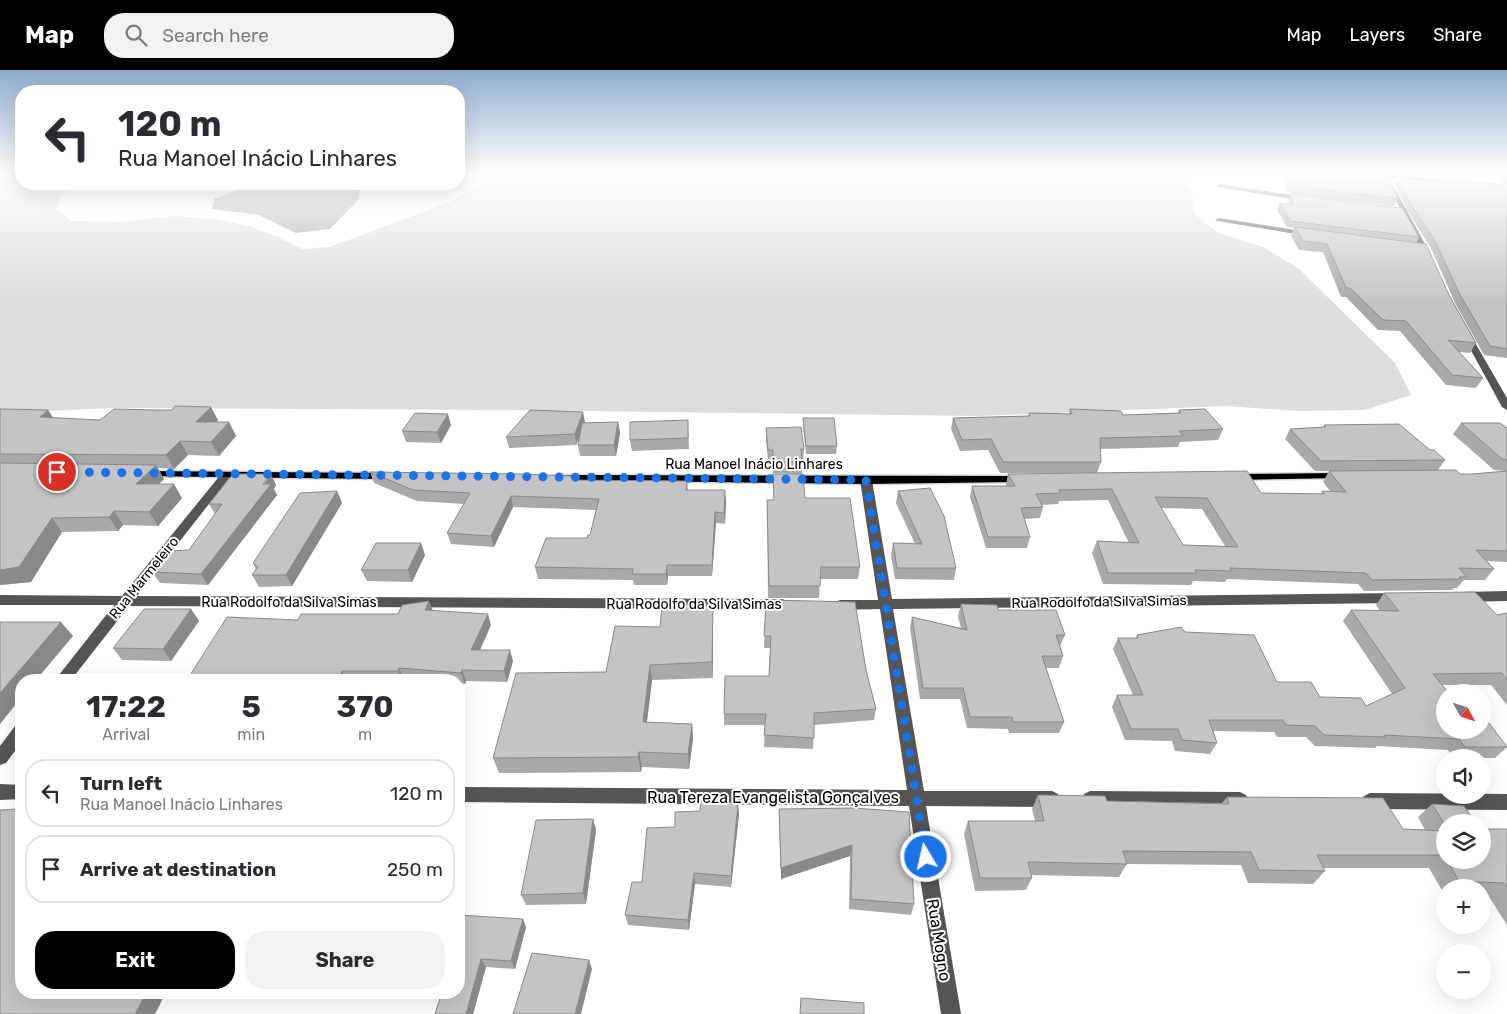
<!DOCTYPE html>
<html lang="en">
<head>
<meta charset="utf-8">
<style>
	:root { --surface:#fff; --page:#f2f2f3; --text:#2b2b33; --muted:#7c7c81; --line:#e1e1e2; --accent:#000 }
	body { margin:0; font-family:Rubik,sans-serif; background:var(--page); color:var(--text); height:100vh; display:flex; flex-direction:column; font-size:19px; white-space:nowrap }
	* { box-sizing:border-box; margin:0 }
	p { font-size:16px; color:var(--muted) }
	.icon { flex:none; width:28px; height:28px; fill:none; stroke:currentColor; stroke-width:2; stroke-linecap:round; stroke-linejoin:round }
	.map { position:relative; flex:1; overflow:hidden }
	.panel { position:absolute; left:15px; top:604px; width:450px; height:325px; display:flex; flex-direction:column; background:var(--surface); border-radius:20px; box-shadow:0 5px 20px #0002 }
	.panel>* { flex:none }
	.top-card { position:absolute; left:15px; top:15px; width:450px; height:105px; border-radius:20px; box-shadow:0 5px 20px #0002; background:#fff; color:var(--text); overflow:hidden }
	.needle { width:32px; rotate:130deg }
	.controls { position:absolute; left:1436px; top:614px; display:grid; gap:10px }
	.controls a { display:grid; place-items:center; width:55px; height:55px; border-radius:50%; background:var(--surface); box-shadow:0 5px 20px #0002; font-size:25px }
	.pin { position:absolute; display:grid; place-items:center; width:42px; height:42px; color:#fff; margin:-21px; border:2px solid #fff; border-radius:50%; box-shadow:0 1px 5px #0007 }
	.me { position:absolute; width:55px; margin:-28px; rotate:351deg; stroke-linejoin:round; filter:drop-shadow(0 0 4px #0008) }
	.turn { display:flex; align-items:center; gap:18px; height:105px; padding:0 20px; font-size:22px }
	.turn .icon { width:65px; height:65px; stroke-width:2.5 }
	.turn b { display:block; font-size:35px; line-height:42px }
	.eta { display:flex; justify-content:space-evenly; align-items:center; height:85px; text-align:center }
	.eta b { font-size:30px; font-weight:700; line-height:35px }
	.primary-button { display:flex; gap:10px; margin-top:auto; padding:10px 20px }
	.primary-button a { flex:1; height:58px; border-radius:20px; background:var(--accent); color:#fff; font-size:20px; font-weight:700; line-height:58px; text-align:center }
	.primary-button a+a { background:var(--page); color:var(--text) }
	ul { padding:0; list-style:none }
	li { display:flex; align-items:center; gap:15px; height:68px; margin:0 10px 8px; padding:0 10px; border:2px solid var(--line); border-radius:20px }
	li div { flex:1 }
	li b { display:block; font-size:19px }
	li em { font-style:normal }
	header { display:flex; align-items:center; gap:30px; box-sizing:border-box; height:70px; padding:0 25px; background:var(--accent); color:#fff }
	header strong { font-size:24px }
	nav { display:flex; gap:28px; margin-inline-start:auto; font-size:18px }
	.search { width:350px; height:45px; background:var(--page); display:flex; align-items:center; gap:12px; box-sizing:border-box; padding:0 18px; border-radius:20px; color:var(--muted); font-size:19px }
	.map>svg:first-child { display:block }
	.green { fill:#dcdcdc }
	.water { fill:#a3a3a3 }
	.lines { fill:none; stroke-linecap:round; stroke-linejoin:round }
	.major-casing { stroke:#dbdbdb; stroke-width:3 }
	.minor { fill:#555; fill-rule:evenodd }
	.major { fill:#000; fill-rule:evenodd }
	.wall { fill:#a9a9a9; fill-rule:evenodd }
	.shaded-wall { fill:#898989 }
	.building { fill:#c4c4c4; stroke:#898989; fill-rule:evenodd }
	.route { stroke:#1a73e8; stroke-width:9; stroke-dasharray:0 16.2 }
	.labels { text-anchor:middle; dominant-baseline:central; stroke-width:4; stroke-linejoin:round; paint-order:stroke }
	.street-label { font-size:14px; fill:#000; stroke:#fff }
	.near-street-label { font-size:16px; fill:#000; stroke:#fff }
</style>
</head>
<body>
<header>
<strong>Map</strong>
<div class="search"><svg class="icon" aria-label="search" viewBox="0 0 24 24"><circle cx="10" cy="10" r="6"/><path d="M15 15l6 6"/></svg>Search here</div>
<nav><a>Map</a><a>Layers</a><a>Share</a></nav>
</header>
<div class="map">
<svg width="1507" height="944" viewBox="0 0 1507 944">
	<rect width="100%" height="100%" fill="#fff"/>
	<path class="green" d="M0 102H21V114H75L61 125 56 139 72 151 121 152 173 146 215 149 249 156 278 167 302 179 330 177 450 132 504 102H1184V109L1192 124 1195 144 1217 162 1263 177 1298 198 1395 293 1411 325 1365 340 1299 341 1226 336 978 346 508 340 113 338 0 343Z
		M1395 102H1467L1471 107 1469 111Z"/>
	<path class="water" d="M287 114H360L359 129 330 159 296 163 259 145 212 139 214 129 245 117Z"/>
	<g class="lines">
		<defs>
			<path id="major" d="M145 401 387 403 393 406 387 409 141 406 139 404Z
				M1342 403 1348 406 1346 408 1235 410 1229 407 1235 404Z
				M557 405 1025 406 1031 409 1025 412 866 414 553 410 551 408 553 406Z"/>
		</defs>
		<use href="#major" class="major-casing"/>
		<path class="minor" d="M1386 104 1452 111 1455 113 1452 115 1384 107 1383 106Z
			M1219 114 1305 127 1308 129 1305 131 1217 117 1216 116Z
			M1388 114 1393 115 1432 187 1431 189 1424 187Z
			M1219 148 1308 162 1312 164 1308 166 1217 151 1215 150Z
			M1466 261 1470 264 1507 328V340L1502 337 1462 264Z
			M226 402 232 405 230 407 137 526 782 529 787 531 789 534 787 537 782 539 129 536 71 610H55L114 535H0V525L122 526 222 403Z
			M866 406 872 410 892 529 1397 523 1402 525 1404 528 1402 531 1397 533 893 539 924 721H1052L1058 724 1060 729 1058 734 1052 737 926 736 961 944H941L909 736 459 732V717L907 720 880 539 840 540 835 538 833 535 835 532 840 530H878L860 410Z
			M1507 521V531L1462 532 1457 530 1455 527 1457 524 1462 522Z
			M21 654V673L6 693 0 695V676L15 656Z
			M0 714 21 715V729L0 730Z
			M1090 721 1240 722 1246 725 1248 730 1246 735 1240 738 1090 737 1084 734 1082 729 1084 724Z
			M1370 723 1507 724V740L1370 739 1364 736 1362 731 1364 726Z"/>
		<use href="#major" class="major"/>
	</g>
	<path class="wall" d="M1283 102H1377L1378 105 1398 128 1394 136 1343 131 1287 122Z
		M1494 102H1507V114H1504Z
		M1398 108 1436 112 1437 109 1507 115V288L1484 285 1455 233 1431 178 1407 140 1395 114Z
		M1291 123 1419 167 1416 173 1449 225 1476 273 1470 283 1459 282 1483 308 1476 318 1446 315 1400 261 1378 260 1346 227H1341L1323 182 1299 180 1291 166 1294 158 1287 157 1277 140 1280 133 1289 134 1288 130Z
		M0 339 53 348 100 350H218L216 352H229L236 366 219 386 188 385 174 399 158 398 164 409 159 414 182 428 158 456 123 455 118 461 62 462 31 512 0 515Z
		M1070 339 1123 345 1178 343 1179 340 1223 359 1218 370 1180 372 1178 377 1101 379V392L1097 403H1000L988 380 960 381 951 359 953 348 1028 346 1029 343 1069 344Z
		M803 348 837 376 836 384H806L803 356Z
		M688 350 689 379 632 381 630 370Z
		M618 352 620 363 616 386H580L578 375 579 368 576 375 509 378 506 367 585 353Z
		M1461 353 1507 358V401L1494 400 1453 364Z
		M451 355 441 373 406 372 402 361Z
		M1324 355 1430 380 1445 390 1438 400 1460 404H1472L1507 401V492L1487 491 1494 499 1485 510H1464L1457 518H1454L1452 520 1364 521 1358 514 1227 509 1225 512 1193 511 1191 515 1103 514 1092 483 1097 471 1129 473 1108 430 1059 431 1058 434 1042 435 1043 437 1040 448 1024 449 1030 467 1027 478H986L970 427 972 416H1006V415L1008 404 1261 423 1321 424 1322 421H1330L1323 412 1329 401H1315L1285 369 1290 359 1323 357ZM1161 438 1202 439 1225 476 1183 475Z
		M766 358 804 379 803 390H802V404L773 403 772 391H768L766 369Z
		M370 402 573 406V410L687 411 688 420 726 431 725 454 716 453 712 506H668L667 515H634L633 510 538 509 535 497 587 468 590 465 596 440 513 437 494 477 451 474 447 463 464 434 417 431 374 413Z
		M773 404 805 428 860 497 858 509H820L819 528H768L767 430H774Z
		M276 415 274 419 277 425 208 515 160 513 152 502 189 480 215 444 209 434Z
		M337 421 342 433 292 516 259 517 252 505 256 499 253 493Z
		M898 421 956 498 954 510 895 509 891 485 893 473 915 474 896 433Z
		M425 485 412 512 367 511 361 500Z
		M1384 523 1497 545 1507 543V635L1491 615H1442L1445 660 1507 677 1495 688H1453L1448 680 1377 676 1375 678 1315 676 1306 667H1277L1274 662 1213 661 1217 673 1210 684 1175 681 1172 671 1125 670 1112 637 1117 625H1133L1113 579 1118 568H1136L1137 565 1185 562 1277 612 1320 627 1366 636 1392 624 1343 551 1351 540 1380 541 1376 535Z
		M766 533 866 600 876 639 874 650 814 655 813 679 764 677 765 655H724V644L769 606 770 578H764Z
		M961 534 998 540 1065 565 1060 576 1063 586 1059 598H1046L1064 652 1059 663H1009L1008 659 967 658 960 629H920L910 558 912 547 961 558 958 546Z
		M191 539 199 551 171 591 122 590 113 578Z
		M432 540 491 555 480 580 513 591 507 612 466 611 465 614 459 613V610H418L404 609V610H187L298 550 398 544Z
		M713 550V608L652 610 647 652 692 654 693 669 689 699 642 697 641 702 499 703 493 688 606 602 660 557Z
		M1038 725 1107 731 1222 733 1227 727 1403 759 1425 760 1418 747 1432 734 1445 752V790H1482L1507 759V855L1488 825H1482V818H1445V824H1444L1429 798H1323L1325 801 1313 814 1248 813 1241 795 1127 794 1119 807 1031 805 1032 808 1026 820 975 821 964 764 968 751H1035L1032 739Z
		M854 738 914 834 911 845 849 839 850 786 781 809 779 750V739Z
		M739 744 731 817 695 814 689 860 628 855 625 845 642 812Z
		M593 749 596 760 586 834 526 835 521 825Z
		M459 845 526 857 515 899 486 897 473 944H435L459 922Z
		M21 922H244L165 924 155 944H0Z"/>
	<path class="shaded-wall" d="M211 337 218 350 203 365 196 352Z
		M48 340 57 353 40 347Z
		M583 342 585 352 576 375 575 364Z
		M448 344 451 355 441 373 437 362Z
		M229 352 236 366 219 386 211 372Z
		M618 352 620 363 616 386 614 375Z
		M180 371 188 385 174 399 166 385Z
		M156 395 164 409 145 428 136 414Z
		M271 404 276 415 274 419 277 425 208 515 201 504Z
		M174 414 182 428 158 456 149 442Z
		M725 420 726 431 725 454 724 443Z
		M337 421 342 433 292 516 286 505Z
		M511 426 513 437 494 477 491 466Z
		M114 441 123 455 118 461 109 447Z
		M715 442 716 453 712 506V495Z
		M52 448 62 462 31 512 0 515V500Z
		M421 473 425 485 412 512 408 500Z
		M667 495 668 506 667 515 666 504Z
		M429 531 433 541 425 540Z
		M713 535V608L712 592Z
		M191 539 199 551 171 591 163 579Z
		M488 544 491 555 475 591 471 580Z
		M61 552 73 566 36 610H21V628L0 654V623Z
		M510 580 513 591 507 612 504 601Z
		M650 595 652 610 645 667 643 652Z
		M399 598 404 609V610H403L398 601Z
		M462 600 466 611 465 614 461 603Z
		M342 601 347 610H342L340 607Z
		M459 641 464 652 459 668Z
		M692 654 693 669 689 699 688 684Z
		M639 682 642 697 641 702 638 687Z
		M738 733 739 744 731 817V806Z
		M593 749 596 760 586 834 583 823Z
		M459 752 462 760 459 776Z
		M852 775 850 786 781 809V798Z
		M694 803 695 814 689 860 688 850Z
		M523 849 526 857 515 899 511 891Z
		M481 889 486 897 473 944H466Z
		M589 890 592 899 581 944H575Z
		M147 922H163L165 924 155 944H135Z"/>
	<path class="building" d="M1287 102H1377L1378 105 1388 106 1398 128 1347 123 1290 115Z
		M1398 108 1437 112V109L1507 115V279L1490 276 1460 225 1435 171 1410 133Z
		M1291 123 1346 132 1402 138 1419 167 1290 151 1280 133 1293 135Z
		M1295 157 1426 174 1449 225 1476 273 1448 270 1483 308 1452 305 1406 251 1383 250 1350 218H1346L1327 174 1303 171Z
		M175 336 211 337 196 352H229L211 372 180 371 166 385 0 384V339L48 340 40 347 100 350 114 339 156 340H172Z
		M1070 339 1121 341 1123 345 1181 343 1179 340 1205 339 1223 359 1179 361 1183 366 1100 368 1101 392H1003L991 369 962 370 953 348 1030 346 1029 343 1072 344Z
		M530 340 583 342 575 364 506 367Z
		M415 343 448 344 437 362 402 361Z
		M803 348H834L837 376H806Z
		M688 350V368L630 370V352Z
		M618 352 614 375H578L582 353Z
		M1461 353H1500L1507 358V390L1502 389Z
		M1399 354 1430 380H1434L1445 390 1321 391 1290 359 1326 357 1324 355Z
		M801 357 804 379H801L802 392H773V380H768L766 358Z
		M0 393 156 395 136 414H174L149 442 114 441 109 447 52 448 19 497 0 500Z
		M1456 400 1460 404H1472L1507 401V481L1476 480 1494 499 1459 498 1467 507H1459L1461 509 1372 510 1366 503 1230 498 1231 501 1195 500 1197 503H1108L1097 471 1139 473 1112 419 1059 420 1061 423 1036 424 1043 437 1021 438 1030 467H988L972 416H1015L1008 404 1247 401 1261 423 1324 424 1322 421 1346 422 1329 401ZM1155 427 1207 428 1238 477 1183 475Z
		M370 402 522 404 573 406V410L687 411 686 420H725L724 443 715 442 712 495H667L666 504H632L633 499 535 497 546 468H587L588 465H590L599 429 511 426 491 466 447 463 470 423 413 420Z
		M233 404H271L263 414H271L201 504 152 502 170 481 189 480 222 434H209Z
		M773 404H803L805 428H850L860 497H821L820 516H769L767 430H774Z
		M930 418 944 446 956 498H897L893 473 922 474 898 421Z
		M337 421 286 505H252L258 497 253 493 300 423Z
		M376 473H421L408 500H361Z
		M1475 522 1497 545 1507 543V610L1502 603 1433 604 1448 622H1445V660H1482V653H1489L1507 677H1465L1459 669 1384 665 1385 667 1324 665 1315 656 1286 655 1283 650H1209L1217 673 1182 670 1178 659H1131L1117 625H1143L1118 568H1138L1137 565 1181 557 1185 562 1254 565 1277 612H1311L1320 627 1361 628 1366 636 1405 618 1351 540 1399 541 1384 523Z
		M769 530 855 532 866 600 876 639 814 643V668L764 665 766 644H724L725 606H769L771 566H764L766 533H769Z
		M429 531 425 540 488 544 471 580H510L504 601 462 600 461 603 399 598 398 601H342L340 607H292L291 610H187L227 547 298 550 301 544H398L402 535Z
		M961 534 997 535 998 540H1056L1065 565H1056L1063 586H1042L1064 652H1013L1012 647H970L963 618H923L912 547 967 560Z
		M713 535 712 592 650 595 643 652 692 654 688 684 639 682 638 687 493 688 516 603 606 602 615 556 660 557 662 536Z
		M144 539H191L163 579 113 578Z
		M0 552H61L0 623Z
		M1038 725 1105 726 1107 731 1229 734 1227 727 1383 728 1403 759 1445 761V787L1444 785H1317L1325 801 1259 800 1251 782 1123 781 1127 794 1028 792 1032 808H980L968 751H1044Z
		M701 731 738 733 731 806 694 803 688 850 625 845 632 812H642L647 758 675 757V742L700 741Z
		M1432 734 1464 736 1475 752H1445V755Z
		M854 738 909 742 914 834 851 829 852 775 781 798 779 739Z
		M21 739V784L20 785H21V880L20 882H21V922H147L135 944H0V740Z
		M593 749 583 823 521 825 536 750Z
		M1482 759H1507V817L1504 813 1459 811 1447 790H1482Z
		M459 845 523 849 511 891 481 889 466 944H435L442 922H459Z
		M532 883 589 890 575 944H513Z
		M801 928 864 933V944H800Z"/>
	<linearGradient id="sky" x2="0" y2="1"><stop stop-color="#8cadcc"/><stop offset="0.44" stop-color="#fff"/><stop offset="1" stop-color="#fff" stop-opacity="0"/></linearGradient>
	<rect width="1507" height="234" fill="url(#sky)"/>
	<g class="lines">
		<path class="route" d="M57 402 866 410 926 787"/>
	</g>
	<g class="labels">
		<g class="street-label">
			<text x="754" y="394">Rua Manoel Inácio Linhares</text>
			<text transform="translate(144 508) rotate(-51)">Rua Marmeleiro</text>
			<text x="289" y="532">Rua Rodolfo da Silva Simas</text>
			<text transform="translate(1099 532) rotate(-1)">Rua Rodolfo da Silva Simas</text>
			<text x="694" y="534">Rua Rodolfo da Silva Simas</text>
		</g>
		<g class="near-street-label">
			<text x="773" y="727">Rua Tereza Evangelista Gonçalves</text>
			<text transform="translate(939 870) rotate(81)">Rua Mogno</text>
		</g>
	</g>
</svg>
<div class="controls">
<a><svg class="needle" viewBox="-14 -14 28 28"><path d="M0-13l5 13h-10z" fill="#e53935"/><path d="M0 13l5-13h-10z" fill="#7c7c81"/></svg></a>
<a><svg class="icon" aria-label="sound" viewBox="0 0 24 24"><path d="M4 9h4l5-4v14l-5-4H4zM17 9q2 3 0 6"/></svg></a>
<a><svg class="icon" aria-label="layers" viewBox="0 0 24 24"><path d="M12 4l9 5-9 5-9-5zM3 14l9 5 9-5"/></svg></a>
<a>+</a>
<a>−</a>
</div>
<div class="pin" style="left:57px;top:402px;background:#d93025"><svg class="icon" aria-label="arrive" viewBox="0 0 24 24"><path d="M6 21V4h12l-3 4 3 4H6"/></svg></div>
<svg class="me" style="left:926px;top:787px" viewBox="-20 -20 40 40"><circle r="17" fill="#1a73e8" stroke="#fff" stroke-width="3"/><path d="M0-11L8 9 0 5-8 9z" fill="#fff"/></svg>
<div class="top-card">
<div class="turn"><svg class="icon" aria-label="left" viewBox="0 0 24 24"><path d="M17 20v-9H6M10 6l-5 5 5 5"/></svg><div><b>120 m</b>Rua Manoel Inácio Linhares</div></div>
</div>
<section class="panel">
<div class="eta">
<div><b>17:22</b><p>Arrival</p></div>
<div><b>5</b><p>min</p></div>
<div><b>370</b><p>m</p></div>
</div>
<ul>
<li><svg class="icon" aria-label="left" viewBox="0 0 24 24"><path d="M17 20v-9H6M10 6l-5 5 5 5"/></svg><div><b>Turn left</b><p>Rua Manoel Inácio Linhares</p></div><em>120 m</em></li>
<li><svg class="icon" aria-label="arrive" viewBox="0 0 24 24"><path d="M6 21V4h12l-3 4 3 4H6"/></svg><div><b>Arrive at destination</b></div><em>250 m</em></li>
</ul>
<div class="primary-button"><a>Exit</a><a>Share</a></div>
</section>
</div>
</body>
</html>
